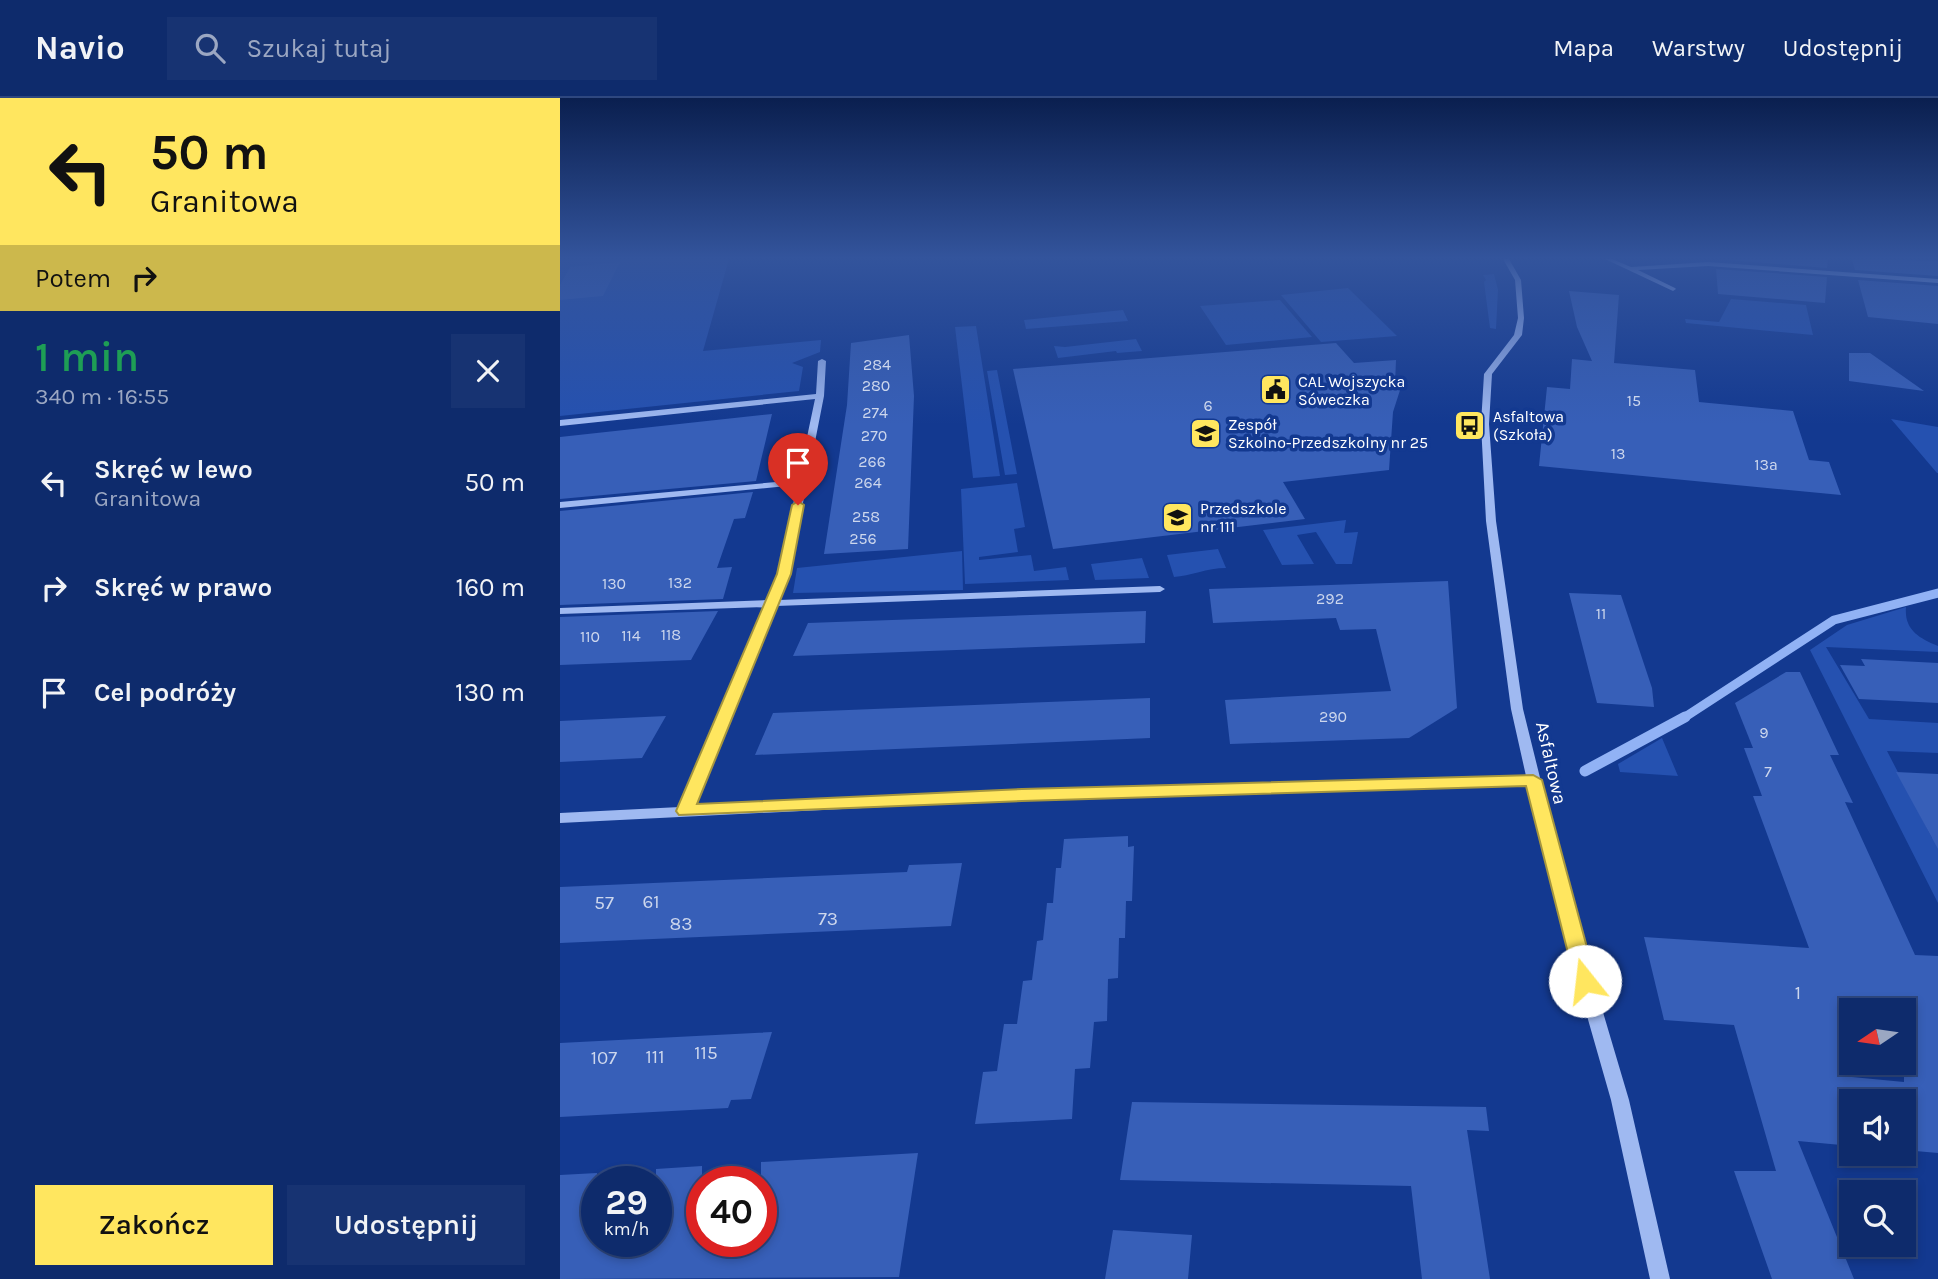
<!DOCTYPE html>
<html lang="pl">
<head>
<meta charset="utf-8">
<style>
	:root { --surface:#0e2b6c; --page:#173372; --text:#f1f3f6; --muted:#9ba7c2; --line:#2e477f; --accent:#ffe65f }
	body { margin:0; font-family:Karla,sans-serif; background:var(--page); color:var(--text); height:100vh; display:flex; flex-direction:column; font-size:26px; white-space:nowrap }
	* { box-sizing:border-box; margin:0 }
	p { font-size:23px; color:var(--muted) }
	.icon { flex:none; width:38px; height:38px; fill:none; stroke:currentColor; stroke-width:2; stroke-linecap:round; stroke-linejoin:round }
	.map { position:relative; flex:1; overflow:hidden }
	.side { display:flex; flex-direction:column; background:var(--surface); width:560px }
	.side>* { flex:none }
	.hud { background:#ffe65f; color:#111; overflow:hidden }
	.needle { width:46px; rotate:257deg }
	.tools { position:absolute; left:1279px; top:900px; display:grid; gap:14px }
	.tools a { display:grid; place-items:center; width:77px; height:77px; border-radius:0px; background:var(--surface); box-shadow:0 4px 10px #0003,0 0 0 2px var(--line); font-size:35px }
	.speed { position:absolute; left:21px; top:1068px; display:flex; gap:14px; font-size:35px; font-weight:700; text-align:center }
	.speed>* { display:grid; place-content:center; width:91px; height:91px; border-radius:50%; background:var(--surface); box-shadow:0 4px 10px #0003,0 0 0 2px var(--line); line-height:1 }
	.speed small { font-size:18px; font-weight:400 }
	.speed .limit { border:10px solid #d22; background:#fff; color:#111 }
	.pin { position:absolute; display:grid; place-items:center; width:60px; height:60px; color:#fff; margin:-72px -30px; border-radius:50% 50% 50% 0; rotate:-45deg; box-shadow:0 0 7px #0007 }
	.pin .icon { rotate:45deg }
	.me { position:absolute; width:77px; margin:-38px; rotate:344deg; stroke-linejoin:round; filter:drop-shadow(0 0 5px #0008) }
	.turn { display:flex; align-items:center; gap:24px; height:147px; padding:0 35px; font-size:32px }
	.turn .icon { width:91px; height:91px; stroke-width:2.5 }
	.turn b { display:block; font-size:49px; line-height:60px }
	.then { display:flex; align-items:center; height:66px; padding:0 35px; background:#0003; gap:14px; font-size:26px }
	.round { display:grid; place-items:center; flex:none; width:74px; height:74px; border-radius:0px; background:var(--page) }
	.headline { display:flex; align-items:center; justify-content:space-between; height:119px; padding:0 35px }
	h1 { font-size:42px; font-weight:600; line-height:52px; color:#1e9e55 }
	.button { display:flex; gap:14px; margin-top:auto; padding:14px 35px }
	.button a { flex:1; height:80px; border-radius:0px; background:var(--accent); color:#111; font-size:28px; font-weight:600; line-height:80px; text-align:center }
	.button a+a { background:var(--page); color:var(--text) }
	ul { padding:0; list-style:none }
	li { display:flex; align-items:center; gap:21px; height:105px; padding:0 35px }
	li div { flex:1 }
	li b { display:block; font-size:26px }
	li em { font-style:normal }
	header { display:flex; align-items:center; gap:42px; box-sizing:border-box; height:98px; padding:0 35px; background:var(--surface); border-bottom:2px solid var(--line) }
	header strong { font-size:33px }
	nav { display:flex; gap:38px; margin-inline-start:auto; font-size:24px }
	.search { width:490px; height:63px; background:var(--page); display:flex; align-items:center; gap:18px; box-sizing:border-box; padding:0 24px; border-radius:0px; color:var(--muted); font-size:26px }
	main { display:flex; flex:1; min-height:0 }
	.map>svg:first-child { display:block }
	.green { fill:#2551b0 }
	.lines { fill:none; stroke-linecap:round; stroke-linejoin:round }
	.stream-far1 { stroke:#91b2f5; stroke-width:9 }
	.stream { stroke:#91b2f5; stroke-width:11 }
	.building { fill:#375fb8; fill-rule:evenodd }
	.minor { fill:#9fb9f1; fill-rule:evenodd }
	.route { fill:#ffe65f; stroke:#a6963e; stroke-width:2 }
	.labels { text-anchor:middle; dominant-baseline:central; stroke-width:7; stroke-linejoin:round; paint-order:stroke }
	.number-label { font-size:16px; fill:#cdd7ed }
	.far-poi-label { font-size:16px; fill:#fff; stroke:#133990; text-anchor:start }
	.street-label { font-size:19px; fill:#fff; stroke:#133990 }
	.near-number-label { font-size:19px; fill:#cdd7ed }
</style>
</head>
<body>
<header>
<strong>Navio</strong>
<div class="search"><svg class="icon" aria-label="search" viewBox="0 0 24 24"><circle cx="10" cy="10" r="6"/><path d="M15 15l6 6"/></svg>Szukaj tutaj</div>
<nav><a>Mapa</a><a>Warstwy</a><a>Udostępnij</a></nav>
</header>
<main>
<section class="side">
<div class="hud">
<div class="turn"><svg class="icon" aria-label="left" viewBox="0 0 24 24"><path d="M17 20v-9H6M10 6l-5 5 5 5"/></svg><div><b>50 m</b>Granitowa</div></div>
<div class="then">Potem<svg class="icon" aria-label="right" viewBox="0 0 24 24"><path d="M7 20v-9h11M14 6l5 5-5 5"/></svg></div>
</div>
<div class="headline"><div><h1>1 min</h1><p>340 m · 16:55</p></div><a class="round"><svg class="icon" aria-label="close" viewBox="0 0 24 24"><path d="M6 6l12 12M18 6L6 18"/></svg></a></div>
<ul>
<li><svg class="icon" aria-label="left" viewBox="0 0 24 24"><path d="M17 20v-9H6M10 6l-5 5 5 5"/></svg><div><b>Skręć w lewo</b><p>Granitowa</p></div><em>50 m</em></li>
<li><svg class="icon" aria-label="right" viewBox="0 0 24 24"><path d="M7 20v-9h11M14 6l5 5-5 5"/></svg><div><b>Skręć w prawo</b></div><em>160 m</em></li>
<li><svg class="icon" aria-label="arrive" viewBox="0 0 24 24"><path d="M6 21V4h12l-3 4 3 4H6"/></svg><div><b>Cel podróży</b></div><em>130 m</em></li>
</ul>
<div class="button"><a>Zakończ</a><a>Udostępnij</a></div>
</section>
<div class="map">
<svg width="1378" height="1181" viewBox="0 0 1378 1181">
	<rect width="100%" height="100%" fill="#133990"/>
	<path class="green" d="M0 161H169L143 253 261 242 260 254 232 265 243 269 239 293 0 318Z
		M934 176 938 192 936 231 930 230 924 184 926 182 923 177Z
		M788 190 837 238 761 244 721 197Z
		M1171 201 1246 207 1253 237 1126 225 1125 221 1159 224Z
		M720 202 752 239 666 247 640 208Z
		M563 212 568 223 466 231 464 222Z
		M416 228 440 378 413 380 395 229Z
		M576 241 582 253 557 255 556 253 498 260 494 248 505 249Z
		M437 272 457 376 445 377 427 273Z
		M1331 321 1378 329V375H1377Z
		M457 385 465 429 454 431 458 454 419 459V462L471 457 474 473 506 469 509 482 405 486 401 391Z
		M786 422 784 435 798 434 792 466H776L756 434 737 437 754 466 722 467 703 432Z
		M658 451 666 470C647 470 630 478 614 479L607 457Z
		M402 453 403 492 233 495 237 470Z
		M582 460 589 480 535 482 531 466Z
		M1346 509C1344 532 1359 540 1378 548V554L1266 549 1309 621 1378 625V655L1327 653 1372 740H1378V805L1250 552 1287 527Z
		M1102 640 1118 678 1060 674 1058 666Z"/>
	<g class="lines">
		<path class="stream-far1" d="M1122 621 1274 522 1378 495"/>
		<path class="stream" d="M1025 673 1125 619"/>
	</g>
	<path class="building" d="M1156 161H1268L1267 170Z
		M1292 161 1378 163V178L1295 172Z
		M60 164 43 198 0 202V187L10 169Z
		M1156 171 1267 179 1265 205 1158 196Z
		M1298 182 1378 188V226L1308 219Z
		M1009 193 1059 197 1054 265 1135 272 1139 304 1233 313 1249 362 1269 364 1281 397 979 368 987 289 1010 291 1012 261 1032 263 1017 229Z
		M349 237 354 298 348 451 264 456 287 307 291 245Z
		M776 245 794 265 836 262 835 286H842L833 314 829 372 723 384 745 421 493 451 453 271Z
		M1289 255H1310L1364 293 1289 283Z
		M212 316 196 383 0 401V339Z
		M193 394 185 420 174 421 157 470 172 469 163 501 0 507V413Z
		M888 483 897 610 849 640 670 646 665 602 831 593 816 531 780 532 776 520 653 525 649 491Z
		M1009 495 1061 497 1092 590 1094 609 1037 605Z
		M158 513 131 562 0 567V519Z
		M586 513 585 545 233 558 248 525Z
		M1301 561 1378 565V605L1299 601 1280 567 1305 568Z
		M1226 574H1240L1279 657H1270L1293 705 1285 704 1355 857 1378 858V1055L1344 1052V1003H1292V1048L1238 1043 1294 1181H1212L1174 1073H1216L1174 927 1104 922 1084 839 1249 850 1193 698H1202L1184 650H1193L1175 605ZM1292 912H1344V984L1292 979Z
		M590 600V640L195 657 213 615Z
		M106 618 82 660 0 664V623Z
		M1336 674 1378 676V751Z
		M568 738V749L574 748 572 803H566L565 840H559L558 880 548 881 547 923 534 924 530 970 515 971 512 1021 415 1026 423 974 437 973 444 926H457L463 883 472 882 477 843 483 842 487 805H493L496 770H501L504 741Z
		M402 765 391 828 0 845V789L347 774 349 767Z
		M212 934 191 1001 171 1002 168 1010 0 1019V945Z
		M572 1004 926 1009 929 1033 907 1032 930 1181H862L851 1088 560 1082Z
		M358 1055 339 1179 0 1181V1077L37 1075V1143H96V1071L142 1068V1143H201V1064Z
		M553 1132 632 1137 628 1181H545Z"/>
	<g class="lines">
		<path class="minor" d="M943 161H949L961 182 964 220 962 237 932 276 929 326 936 423 963 611 1013 813 1069 1002 1110 1181H1090L1051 1002 997 813 968 687 462 702 0 725V715L120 709 205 509 0 516V510L208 502 219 476 237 387 0 410V404L238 382 255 301 0 328V322L256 296 258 263 262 261 266 263 264 298 229 476 219 502 600 488 605 491 600 494 216 508 134 709 462 692 966 678 951 611 926 423 921 326 924 276 954 237 958 220 955 182Z
			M1045 161H1052L1071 169 1148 164 1378 181V185L1148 168 1078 172 1115 190 1116 191 1113 193Z"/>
	</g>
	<linearGradient id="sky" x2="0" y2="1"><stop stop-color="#0a1f4f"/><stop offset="0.49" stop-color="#33549c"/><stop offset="1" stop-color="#33549c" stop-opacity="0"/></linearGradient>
	<rect width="1378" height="326" fill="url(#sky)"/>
	<path class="route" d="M238 403 244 407 231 476 137 706 462 691 973 677 982 682 1036 883 1033 889 1025 892 1018 889 1015 883 966 688 462 703 119 717 116 713 217 476 232 407Z"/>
	<defs>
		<symbol id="civic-square" viewBox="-11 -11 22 22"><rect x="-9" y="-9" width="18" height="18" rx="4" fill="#ffe65f" stroke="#133990"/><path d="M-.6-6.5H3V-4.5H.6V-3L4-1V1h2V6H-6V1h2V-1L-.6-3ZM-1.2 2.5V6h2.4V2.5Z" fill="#111"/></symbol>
		<symbol id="bus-square" viewBox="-11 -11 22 22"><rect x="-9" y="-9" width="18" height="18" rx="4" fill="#ffe65f" stroke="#133990"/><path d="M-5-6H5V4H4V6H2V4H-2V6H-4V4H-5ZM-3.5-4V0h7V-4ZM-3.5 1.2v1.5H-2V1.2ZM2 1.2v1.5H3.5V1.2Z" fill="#111"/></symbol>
		<symbol id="school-square" viewBox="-11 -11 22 22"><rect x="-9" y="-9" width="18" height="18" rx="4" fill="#ffe65f" stroke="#133990"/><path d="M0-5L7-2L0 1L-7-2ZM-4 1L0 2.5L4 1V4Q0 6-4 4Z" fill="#111"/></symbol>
	</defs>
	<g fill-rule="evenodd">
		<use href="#civic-square" x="698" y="274" width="35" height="35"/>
		<use href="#bus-square" x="892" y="310" width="35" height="35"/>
		<use href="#school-square" x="628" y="318" width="35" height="35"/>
		<use href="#school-square" x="600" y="402" width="35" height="35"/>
	</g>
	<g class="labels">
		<g class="number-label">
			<text x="317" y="266">284</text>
			<text x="316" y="287">280</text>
			<text x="1074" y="302">15</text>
			<text x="648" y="307">6</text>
			<text x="315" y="314">274</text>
			<text x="314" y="337">270</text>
			<text x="1058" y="355">13</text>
			<text x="312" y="363">266</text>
			<text x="1206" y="366">13a</text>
			<text x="308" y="384">264</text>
			<text x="306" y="418">258</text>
			<text x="303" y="440">256</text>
			<text x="120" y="484">132</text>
			<text x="54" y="485">130</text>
			<text x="770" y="500">292</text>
			<text x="1041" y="515">11</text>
			<text x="111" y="536">118</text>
			<text x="71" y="537">114</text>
			<text x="30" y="538">110</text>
			<text x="773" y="618">290</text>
			<text x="1204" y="634">9</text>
			<text x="1208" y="673">7</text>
		</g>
		<g class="far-poi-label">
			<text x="738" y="283">CAL Wojszycka<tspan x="738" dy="18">Sóweczka</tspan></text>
			<text x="933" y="318">Asfaltowa<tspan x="933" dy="18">(Szkoła)</tspan></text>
			<text x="668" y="326">Zespół<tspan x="668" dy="18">Szkolno-Przedszkolny nr 25</tspan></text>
			<text x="640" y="410">Przedszkole<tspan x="640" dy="18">nr 111</tspan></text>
		</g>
		<g class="street-label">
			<text transform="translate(991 665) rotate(77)">Asfaltowa</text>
		</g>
		<g class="near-number-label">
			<text x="91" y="804">61</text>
			<text x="44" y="805">57</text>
			<text x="268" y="821">73</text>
			<text x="121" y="826">83</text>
			<text x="1238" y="895">1</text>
			<text x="146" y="955">115</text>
			<text x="95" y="959">111</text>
			<text x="44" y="960">107</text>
		</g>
	</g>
</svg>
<div class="tools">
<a><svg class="needle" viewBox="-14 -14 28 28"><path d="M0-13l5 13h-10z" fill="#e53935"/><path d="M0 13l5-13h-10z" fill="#9ba7c2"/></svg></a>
<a><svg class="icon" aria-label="sound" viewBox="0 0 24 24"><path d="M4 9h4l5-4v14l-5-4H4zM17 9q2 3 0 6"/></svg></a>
<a><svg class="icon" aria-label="search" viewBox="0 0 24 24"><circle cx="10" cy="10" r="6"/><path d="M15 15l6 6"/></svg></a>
</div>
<div class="speed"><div>29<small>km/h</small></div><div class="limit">40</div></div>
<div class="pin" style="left:238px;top:407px;background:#d93025"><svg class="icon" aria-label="arrive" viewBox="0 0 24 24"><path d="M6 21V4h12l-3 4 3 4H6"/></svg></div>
<svg class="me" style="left:1025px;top:883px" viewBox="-20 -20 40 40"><circle r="19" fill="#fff"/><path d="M0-13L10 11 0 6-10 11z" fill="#ffe65f"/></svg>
</div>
</main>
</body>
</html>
